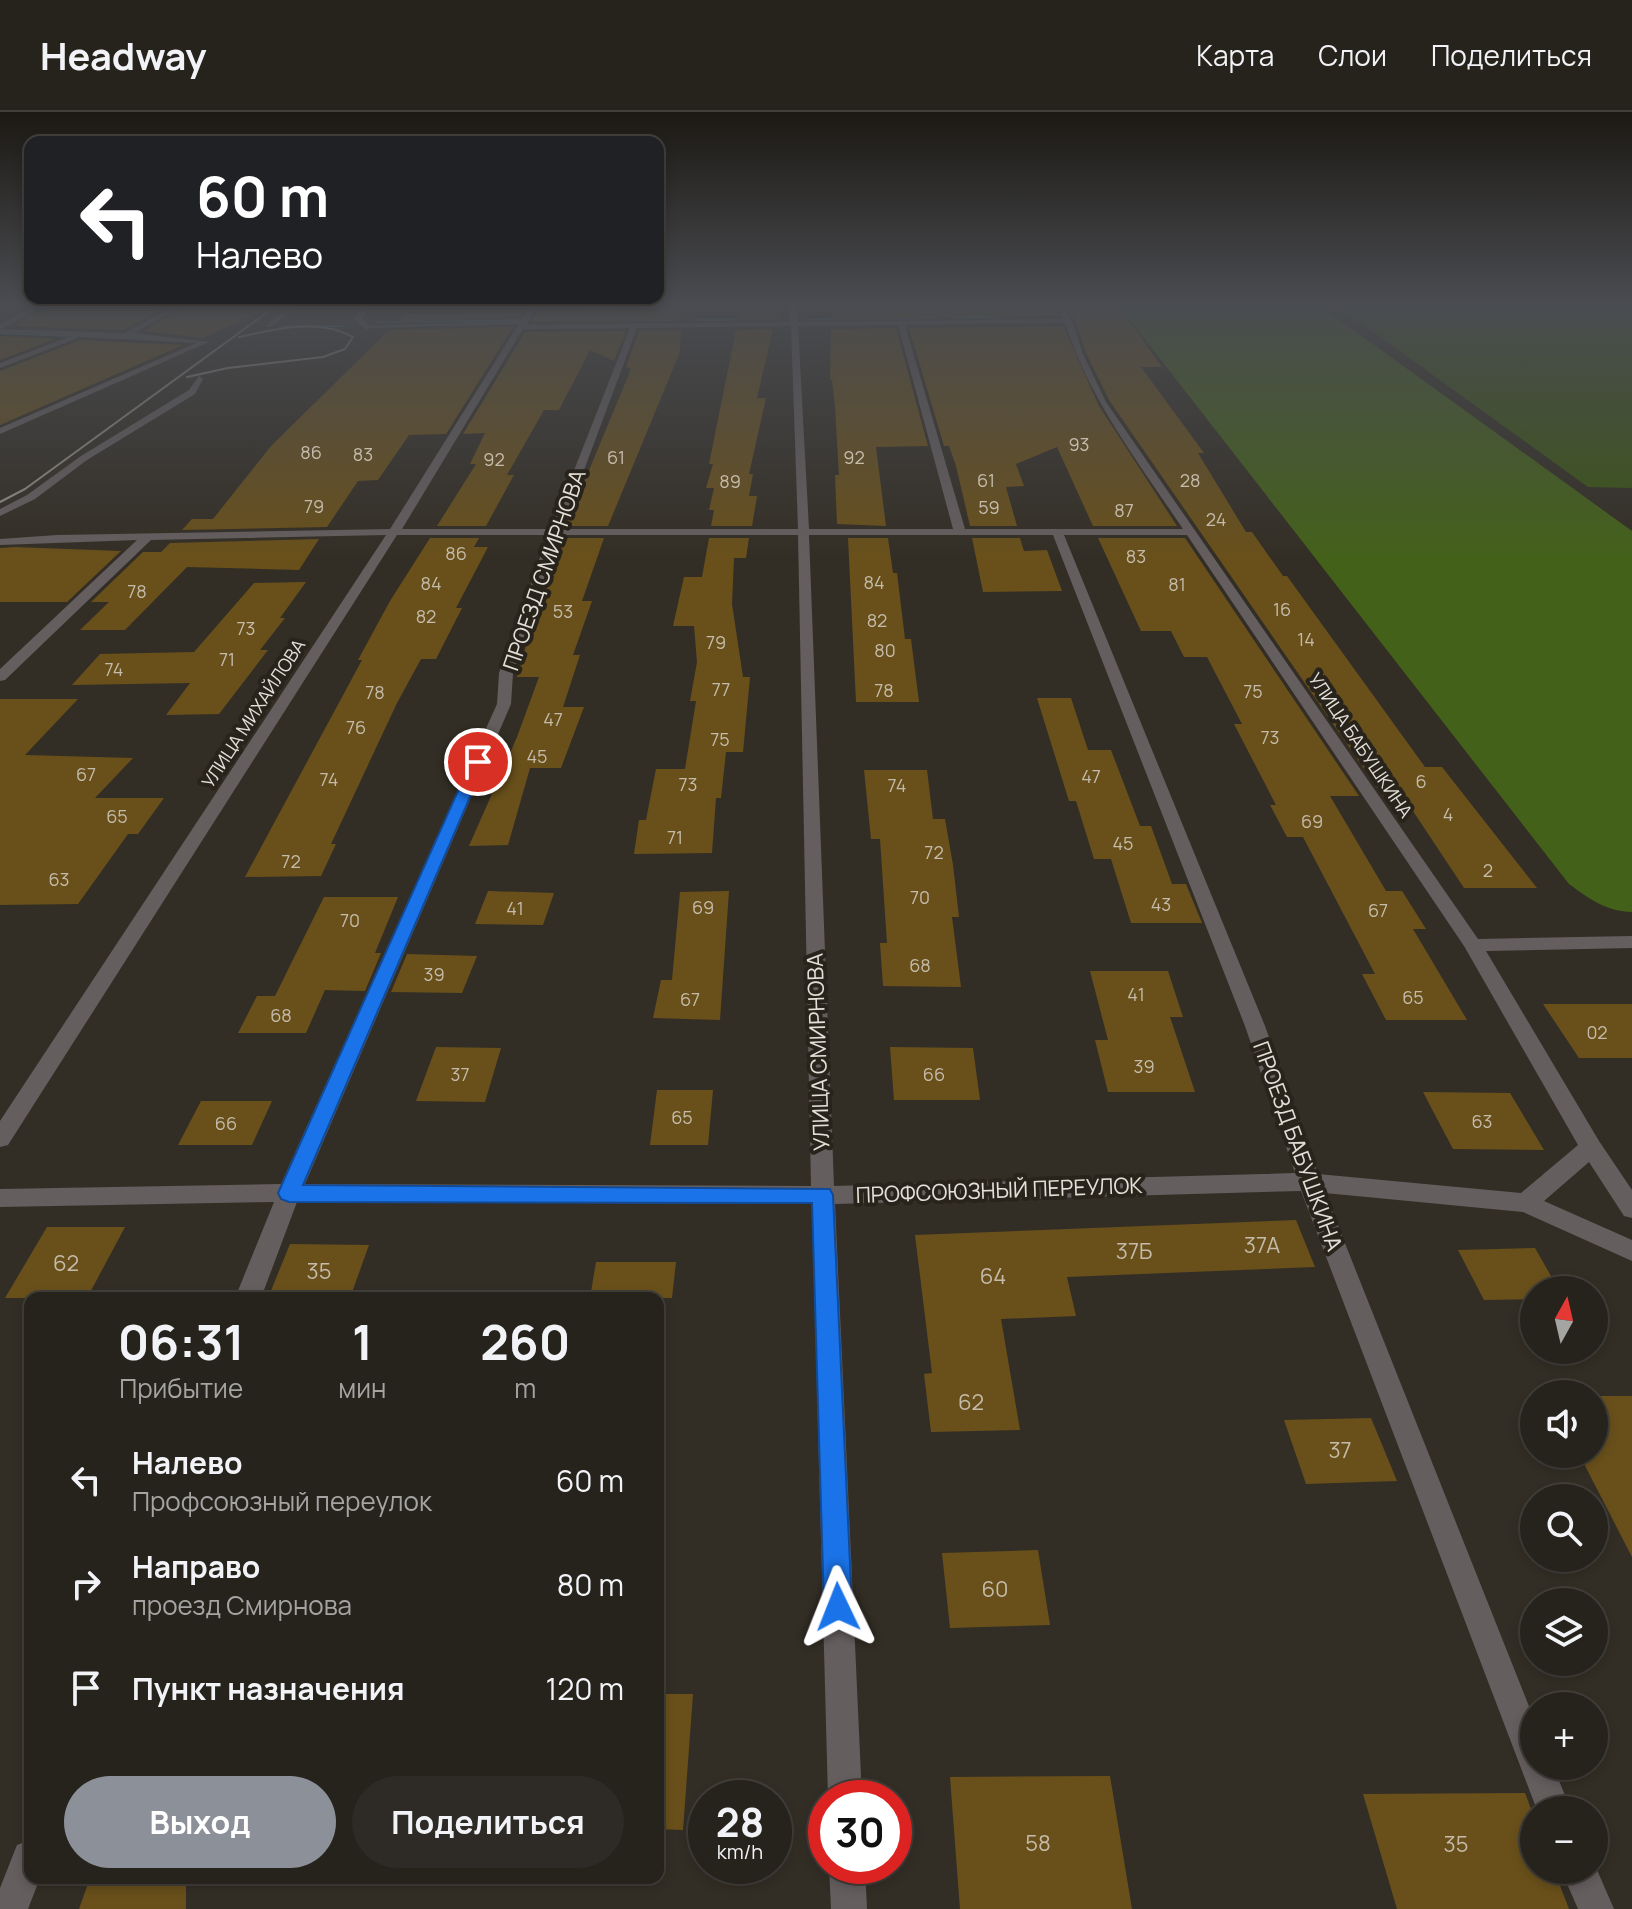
<!DOCTYPE html>
<html lang="ru">
<head>
<meta charset="utf-8">
<style>
	:root { --surface:#26221c; --page:#2e2a25; --text:#f1f3f6; --muted:#a4a4a3; --line:#423f3b; --accent:#8c9099 }
	body { margin:0; font-family:Manrope,sans-serif; background:var(--page); color:var(--text); height:100vh; display:flex; flex-direction:column; font-size:30px; white-space:nowrap }
	* { box-sizing:border-box; margin:0 }
	p { font-size:26px; color:var(--muted) }
	.icon { flex:none; width:44px; height:44px; fill:none; stroke:currentColor; stroke-width:2; stroke-linecap:round; stroke-linejoin:round }
	.map { position:relative; flex:1; overflow:hidden }
	.details { position:absolute; left:24px; top:1180px; width:640px; height:592px; display:flex; flex-direction:column; background:var(--surface); border-radius:16px; box-shadow:0 4px 12px #0003,0 0 0 2px var(--line) }
	.details>* { flex:none }
	.banner { position:absolute; left:24px; top:24px; width:640px; height:168px; border-radius:16px; box-shadow:0 4px 12px #0003,0 0 0 2px var(--line); background:#202124; color:#fff; overflow:hidden }
	.needle { width:52px; rotate:8deg }
	.tools { position:absolute; left:1520px; top:1164px; display:grid; gap:16px }
	.tools a { display:grid; place-items:center; width:88px; height:88px; border-radius:50%; background:var(--surface); box-shadow:0 4px 12px #0003,0 0 0 2px var(--line); font-size:40px }
	.speed { position:absolute; left:688px; top:1668px; display:flex; gap:16px; font-size:40px; font-weight:700; text-align:center }
	.speed>* { display:grid; place-content:center; width:104px; height:104px; border-radius:50%; background:var(--surface); box-shadow:0 4px 12px #0003,0 0 0 2px var(--line); line-height:1 }
	.speed small { font-size:20px; font-weight:400 }
	.speed .limit { border:12px solid #d22; background:#fff; color:#111 }
	.pin { position:absolute; display:grid; place-items:center; width:68px; height:68px; color:#fff; margin:-34px; border:4px solid #fff; border-radius:50%; box-shadow:0 2px 8px #0007 }
	.me { position:absolute; width:88px; margin:-44px; rotate:358deg; stroke-linejoin:round; filter:drop-shadow(0 0 6px #0008) }
	.turn { display:flex; align-items:center; gap:28px; height:168px; padding:0 40px; font-size:36px }
	.turn .icon { width:104px; height:104px; stroke-width:2.5 }
	.turn b { display:block; font-size:56px; line-height:68px }
	.eta { display:flex; justify-content:space-evenly; align-items:center; height:136px; text-align:center }
	.eta b { font-size:48px; font-weight:700; line-height:56px }
	.primary-button { display:flex; gap:16px; margin-top:auto; padding:16px 40px }
	.primary-button a { flex:1; height:92px; border-radius:48px; background:var(--accent); color:#fff; font-size:32px; font-weight:700; line-height:92px; text-align:center }
	.primary-button a+a { background:var(--page); color:var(--text) }
	ul { padding:0; list-style:none }
	li { display:flex; align-items:center; gap:24px; height:104px; padding:0 40px }
	li div { flex:1 }
	li b { display:block; font-size:30px }
	li em { font-style:normal }
	header { display:flex; align-items:center; gap:48px; box-sizing:border-box; height:112px; padding:0 40px; background:var(--surface); border-bottom:2px solid var(--line) }
	header strong { font-size:38px }
	nav { display:flex; gap:44px; margin-inline-start:auto; font-size:28px }
	.map>svg:first-child { display:block }
	.green { fill:#3b5514 }
	.forest { fill:#44611a }
	.lines { fill:none; stroke-linecap:round; stroke-linejoin:round }
	.stream { fill:#2f7d89; fill-rule:evenodd }
	.building { fill:#69501b }
	.pedestrian { fill:#655e5f; fill-rule:evenodd }
	.minor { fill:#655e5f; fill-rule:evenodd }
	.tram { stroke:#938e87; stroke-width:2 }
	.route { fill:#1a73e8; stroke:#114b97; stroke-width:2 }
	.labels { text-anchor:middle; dominant-baseline:central; stroke-width:8; stroke-linejoin:round; paint-order:stroke }
	.number-label { font-size:18px; fill:#c4bbaa }
	.far-street-label { font-size:18px; fill:#e3dfd9; stroke:#29241b }
	.street-label { font-size:22px; fill:#e3dfd9; stroke:#29241b }
	.near-number-label { font-size:22px; fill:#c4bbaa }
</style>
</head>
<body>
<header>
<strong>Headway</strong>
<nav><a>Карта</a><a>Слои</a><a>Поделиться</a></nav>
</header>
<div class="map">
<svg width="1632" height="1797" viewBox="0 0 1632 1797">
	<rect width="100%" height="100%" fill="#332e25"/>
	<path class="green" d="M1343 194H1632V376L1588 375 1343 198Z"/>
	<path class="forest" d="M1119 194H1320L1632 419V800C1607 800 1588 786 1569 772Z"/>
	<g class="lines">
		<path class="stream" d="M938 205 940 207 805 208 807 207Z
			M952 205H1006L1008 206 954 207Z
			M516 207 518 209 376 211 378 210Z
			M674 207 676 209H632L634 208Z
			M695 207H780L782 208 697 209Z
			M344 213 346 215H277L279 214Z
			M0 220 65 224 67 225 0 222Z"/>
	</g>
	<path class="building" d="M47 194H167L124 218 13 214Z
		M952 194H1052L1058 204 832 207V196Z
		M1066 194H1115L1133 214 1162 255H1141L1204 341H1198L1246 420H1252L1283 464H1287L1425 655H1442L1537 776H1464L1403 684H1383L1109 288 1086 241 1075 208Z
		M183 196H271L202 226 143 219Z
		M595 197 681 199V208L531 210 537 200Z
		M740 199H778L776 207 738 208Z
		M523 200 519 205 398 210 406 201Z
		M1063 214 1099 294 1177 414H1093L1057 335 1016 352 1024 374 1006 375 1017 414H970L956 354 949 334H944L909 216Z
		M513 215 446 322 409 323 378 368 358 369 327 415 182 418 192 407H213L271 334 389 218Z
		M896 216 928 334 876 335 886 414 837 412 835 363H839L835 295 832 268H830L831 217Z
		M773 217 757 286H766L749 362H753L749 384H757L752 414H711L714 398H709L714 376H706L713 352H709L736 218Z
		M681 218 680 240 608 414H566L631 257 626 255 639 219Z
		M626 219 614 249 590 238 559 298H544L507 363H514L486 414H437L476 352H470L485 321 463 322 525 220Z
		M0 224 55 227 0 248Z
		M80 228 183 233 0 313V259Z
		M430 426H479L474 435H488L456 496H462L436 547H421L397 591 331 732H336L321 764 245 765 362 548H358L390 489Z
		M561 426H604L582 489H592L573 543H580L563 595H584L561 656H530L508 733 469 734 517 625 539 565H517L534 506 558 449H554Z
		M709 426H749L746 446H734L732 492 743 565H750L743 640H726L721 686H716L712 741 634 742 639 708H646L656 657H685L696 589H690L697 550 694 514H673L684 465H702Z
		M848 426H888L893 461H897L905 527H911L919 590H856Z
		M972 426H1020L1024 439 1047 438 1062 479 983 480Z
		M1098 426H1185L1359 684H1330L1386 779H1402L1426 817H1413L1467 908H1386L1362 862H1375L1303 725H1287L1270 693H1276L1234 612H1242L1207 545H1184L1171 519H1141Z
		M319 427 299 458 187 455 125 518H80L109 490H91L143 440H161L170 431Z
		M15 435 121 439 67 490H0V436Z
		M306 470 280 506H285L260 538H268L219 602 166 603 190 571 72 573 100 542 194 540 254 471Z
		M1037 586H1071L1088 638H1111L1140 714H1151L1172 772H1186L1202 811H1131L1111 747H1094L1076 689H1069Z
		M0 587H78L25 643 133 646 95 686H164L138 722H128L78 792 0 793Z
		M864 658H927L933 707H945L953 753 959 805H952L961 875 883 874 880 831H887L880 727H871Z
		M488 779 554 781 543 813 475 812Z
		M729 779 720 908 653 906 661 868H672L680 780Z
		M324 785H398L375 841H381L365 879 325 878 306 921H238L257 884H275Z
		M407 842 477 844 462 881 391 880Z
		M1090 859H1168L1183 905H1170L1195 980H1108L1095 928H1108Z
		M1543 892H1632V946H1579Z
		M436 935 501 936 485 990 416 989Z
		M890 935 973 936 980 988H894Z
		M657 978H713L708 1033H650Z
		M1423 980 1510 981 1544 1038 1453 1037Z
		M201 989H272L252 1033H178Z
		M1296 1108 1315 1155 1067 1165 1076 1204 1001 1207 1020 1318 931 1320 924 1262 932 1261 915 1123Z
		M47 1115H125L87 1186H5Z
		M290 1132 369 1133 350 1186H268Z
		M1535 1136 1559 1178H1534V1187L1484 1188 1458 1138Z
		M596 1150H676L672 1186H590Z
		M1594 1284H1632V1445L1579 1342H1594Z
		M1371 1306 1397 1369 1306 1372 1284 1308Z
		M1038 1438 1050 1513 950 1516 942 1441Z
		M658 1582H693L683 1718 658 1717Z
		M1110 1664 1132 1797H960L950 1665Z
		M1525 1681 1534 1705V1758H1554L1569 1797H1397L1363 1682Z
		M90 1766 186 1768V1797H79Z"/>
	<g class="lines">
		<path class="pedestrian" d="M525 208 528 212 363 216 367 214Z"/>
		<path class="minor" d="M35 194H44L2 217 125 221 173 194H181L134 221 209 230 0 322V316L196 231 0 221V212Z
			M288 194H296L271 215H265Z
			M365 194H372L361 206 371 216 367 218 353 206Z
			M530 194H537L526 213 790 210 789 194H797L798 210 1063 207 1055 194H1062L1072 209 1083 242 1106 290 1478 827 1632 824V836L1486 839 1599 1029 1632 1078V1106L1624 1104 1589 1050 1544 1089 1632 1128V1149L1523 1100 1325 1081 1534 1607V1654H1553L1571 1698H1537L1301 1079 835 1092 862 1686H828L812 1092 297 1090 261 1186H235L274 1090 0 1095V1077L281 1072 497 592 499 561 548 423H397L8 1033 0 1035V1009L386 423 151 428 5 568 0 569V557L137 428 0 433V427L57 423 390 417ZM1065 211C1090 288 1138 350 1183 417H965L905 213ZM898 213 953 417H809L798 214ZM791 214 798 417H562L637 216ZM630 216 551 417H402L523 217ZM559 423H798L811 1074 305 1072 511 592 513 561ZM809 423H1053L1245 914 1295 1061 834 1074ZM1064 423H1187L1464 834 1578 1033 1521 1081 1318 1062 1265 914Z
			M71 224 78 226 0 256V251Z
			M199 264 203 267 195 282 87 348 35 387 0 404V397L27 383 81 344 189 278Z
			M30 1728V1766H40L28 1797H0V1776L17 1733Z
			M1594 1751 1614 1797H1578L1561 1758H1594Z
			M829 1754H865L867 1797H831Z"/>
		<path class="tram" d="M187 265 228 256 323 245 345 237 353 225C321 206 274 217 239 225
			M0 390 25 377 276 194"/>
	</g>
	<linearGradient id="sky" x2="0" y2="1"><stop stop-color="#1c1914"/><stop offset="0.43" stop-color="#4a4c51"/><stop offset="1" stop-color="#4a4c51" stop-opacity="0"/></linearGradient>
	<rect width="1632" height="446" fill="url(#sky)"/>
	<path class="route" d="M478 645 485 650 303 1073 830 1077 833 1083 852 1495 848 1505 838 1510 828 1505 824 1495 812 1091 289 1090 281 1087 278 1081 471 650Z"/>
	<g class="labels">
		<g class="number-label">
			<text x="1079" y="332">93</text>
			<text x="311" y="340">86</text>
			<text x="363" y="342">83</text>
			<text x="616" y="345">61</text>
			<text x="854" y="345">92</text>
			<text x="494" y="347">92</text>
			<text x="986" y="368">61</text>
			<text x="1190" y="368">28</text>
			<text x="730" y="369">89</text>
			<text x="314" y="394">79</text>
			<text x="989" y="395">59</text>
			<text x="1124" y="398">87</text>
			<text x="1216" y="407">24</text>
			<text x="456" y="441">86</text>
			<text x="1136" y="444">83</text>
			<text x="874" y="470">84</text>
			<text x="431" y="471">84</text>
			<text x="1177" y="472">81</text>
			<text x="137" y="479">78</text>
			<text x="1282" y="497">16</text>
			<text x="563" y="499">53</text>
			<text x="426" y="504">82</text>
			<text x="877" y="508">82</text>
			<text x="246" y="516">73</text>
			<text x="1306" y="527">14</text>
			<text x="716" y="530">79</text>
			<text x="885" y="538">80</text>
			<text x="227" y="547">71</text>
			<text x="114" y="557">74</text>
			<text x="721" y="577">77</text>
			<text x="884" y="578">78</text>
			<text x="1253" y="579">75</text>
			<text x="375" y="580">78</text>
			<text x="553" y="607">47</text>
			<text x="356" y="615">76</text>
			<text x="1270" y="625">73</text>
			<text x="720" y="627">75</text>
			<text x="537" y="644">45</text>
			<text x="86" y="662">67</text>
			<text x="1091" y="664">47</text>
			<text x="329" y="667">74</text>
			<text x="1421" y="669">6</text>
			<text x="688" y="672">73</text>
			<text x="897" y="673">74</text>
			<text x="1448" y="702">4</text>
			<text x="117" y="704">65</text>
			<text x="1312" y="709">69</text>
			<text x="675" y="725">71</text>
			<text x="1123" y="731">45</text>
			<text x="934" y="740">72</text>
			<text x="291" y="749">72</text>
			<text x="1488" y="758">2</text>
			<text x="59" y="767">63</text>
			<text x="920" y="785">70</text>
			<text x="1161" y="792">43</text>
			<text x="703" y="795">69</text>
			<text x="515" y="796">41</text>
			<text x="1378" y="798">67</text>
			<text x="350" y="808">70</text>
			<text x="920" y="853">68</text>
			<text x="434" y="862">39</text>
			<text x="1136" y="882">41</text>
			<text x="1413" y="885">65</text>
			<text x="690" y="887">67</text>
			<text x="281" y="903">68</text>
			<text x="1597" y="920">02</text>
			<text x="1144" y="954">39</text>
			<text x="460" y="962">37</text>
			<text x="934" y="962">66</text>
			<text x="682" y="1005">65</text>
			<text x="1482" y="1009">63</text>
			<text x="226" y="1011">66</text>
		</g>
		<g class="far-street-label">
			<text transform="translate(253 601) rotate(-57)">УЛИЦА МИХАЙЛОВА</text>
			<text transform="translate(1361 633) rotate(56)">УЛИЦА БАБУШКИНА</text>
		</g>
		<g class="street-label">
			<text transform="translate(544 458) rotate(-71)">ПРОЕЗД СМИРНОВА</text>
			<text transform="translate(818 940) rotate(-92)">УЛИЦА СМИРНОВА</text>
			<text transform="translate(1298 1034) rotate(70)">ПРОЕЗД БАБУШКИНА</text>
			<text transform="translate(999 1078) rotate(-2)">ПРОФСОЮЗНЫЙ ПЕРЕУЛОК</text>
		</g>
		<g class="near-number-label">
			<text x="1262" y="1133">37А</text>
			<text x="1134" y="1139">37Б</text>
			<text x="66" y="1151">62</text>
			<text x="319" y="1159">35</text>
			<text x="993" y="1164">64</text>
			<text x="971" y="1290">62</text>
			<text x="1340" y="1338">37</text>
			<text x="995" y="1477">60</text>
			<text x="1038" y="1731">58</text>
			<text x="1456" y="1732">35</text>
		</g>
	</g>
</svg>
<div class="tools">
<a><svg class="needle" viewBox="-14 -14 28 28"><path d="M0-13l5 13h-10z" fill="#e53935"/><path d="M0 13l5-13h-10z" fill="#a4a4a3"/></svg></a>
<a><svg class="icon" aria-label="sound" viewBox="0 0 24 24"><path d="M4 9h4l5-4v14l-5-4H4zM17 9q2 3 0 6"/></svg></a>
<a><svg class="icon" aria-label="search" viewBox="0 0 24 24"><circle cx="10" cy="10" r="6"/><path d="M15 15l6 6"/></svg></a>
<a><svg class="icon" aria-label="layers" viewBox="0 0 24 24"><path d="M12 4l9 5-9 5-9-5zM3 14l9 5 9-5"/></svg></a>
<a>+</a>
<a>−</a>
</div>
<div class="speed"><div>28<small>km/h</small></div><div class="limit">30</div></div>
<div class="pin" style="left:478px;top:650px;background:#d93025"><svg class="icon" aria-label="arrive" viewBox="0 0 24 24"><path d="M6 21V4h12l-3 4 3 4H6"/></svg></div>
<svg class="me" style="left:838px;top:1495px" viewBox="-20 -20 40 40"><path d="M0-17L14 15 0 8-14 15z" fill="#1a73e8" stroke="#fff" stroke-width="4"/></svg>
<div class="banner">
<div class="turn"><svg class="icon" aria-label="left" viewBox="0 0 24 24"><path d="M17 20v-9H6M10 6l-5 5 5 5"/></svg><div><b>60 m</b>Налево</div></div>
</div>
<section class="details">
<div class="eta">
<div><b>06:31</b><p>Прибытие</p></div>
<div><b>1</b><p>мин</p></div>
<div><b>260</b><p>m</p></div>
</div>
<ul>
<li><svg class="icon" aria-label="left" viewBox="0 0 24 24"><path d="M17 20v-9H6M10 6l-5 5 5 5"/></svg><div><b>Налево</b><p>Профсоюзный переулок</p></div><em>60 m</em></li>
<li><svg class="icon" aria-label="right" viewBox="0 0 24 24"><path d="M7 20v-9h11M14 6l5 5-5 5"/></svg><div><b>Направо</b><p>проезд Смирнова</p></div><em>80 m</em></li>
<li><svg class="icon" aria-label="arrive" viewBox="0 0 24 24"><path d="M6 21V4h12l-3 4 3 4H6"/></svg><div><b>Пункт назначения</b></div><em>120 m</em></li>
</ul>
<div class="primary-button"><a>Выход</a><a>Поделиться</a></div>
</section>
</div>
</body>
</html>
